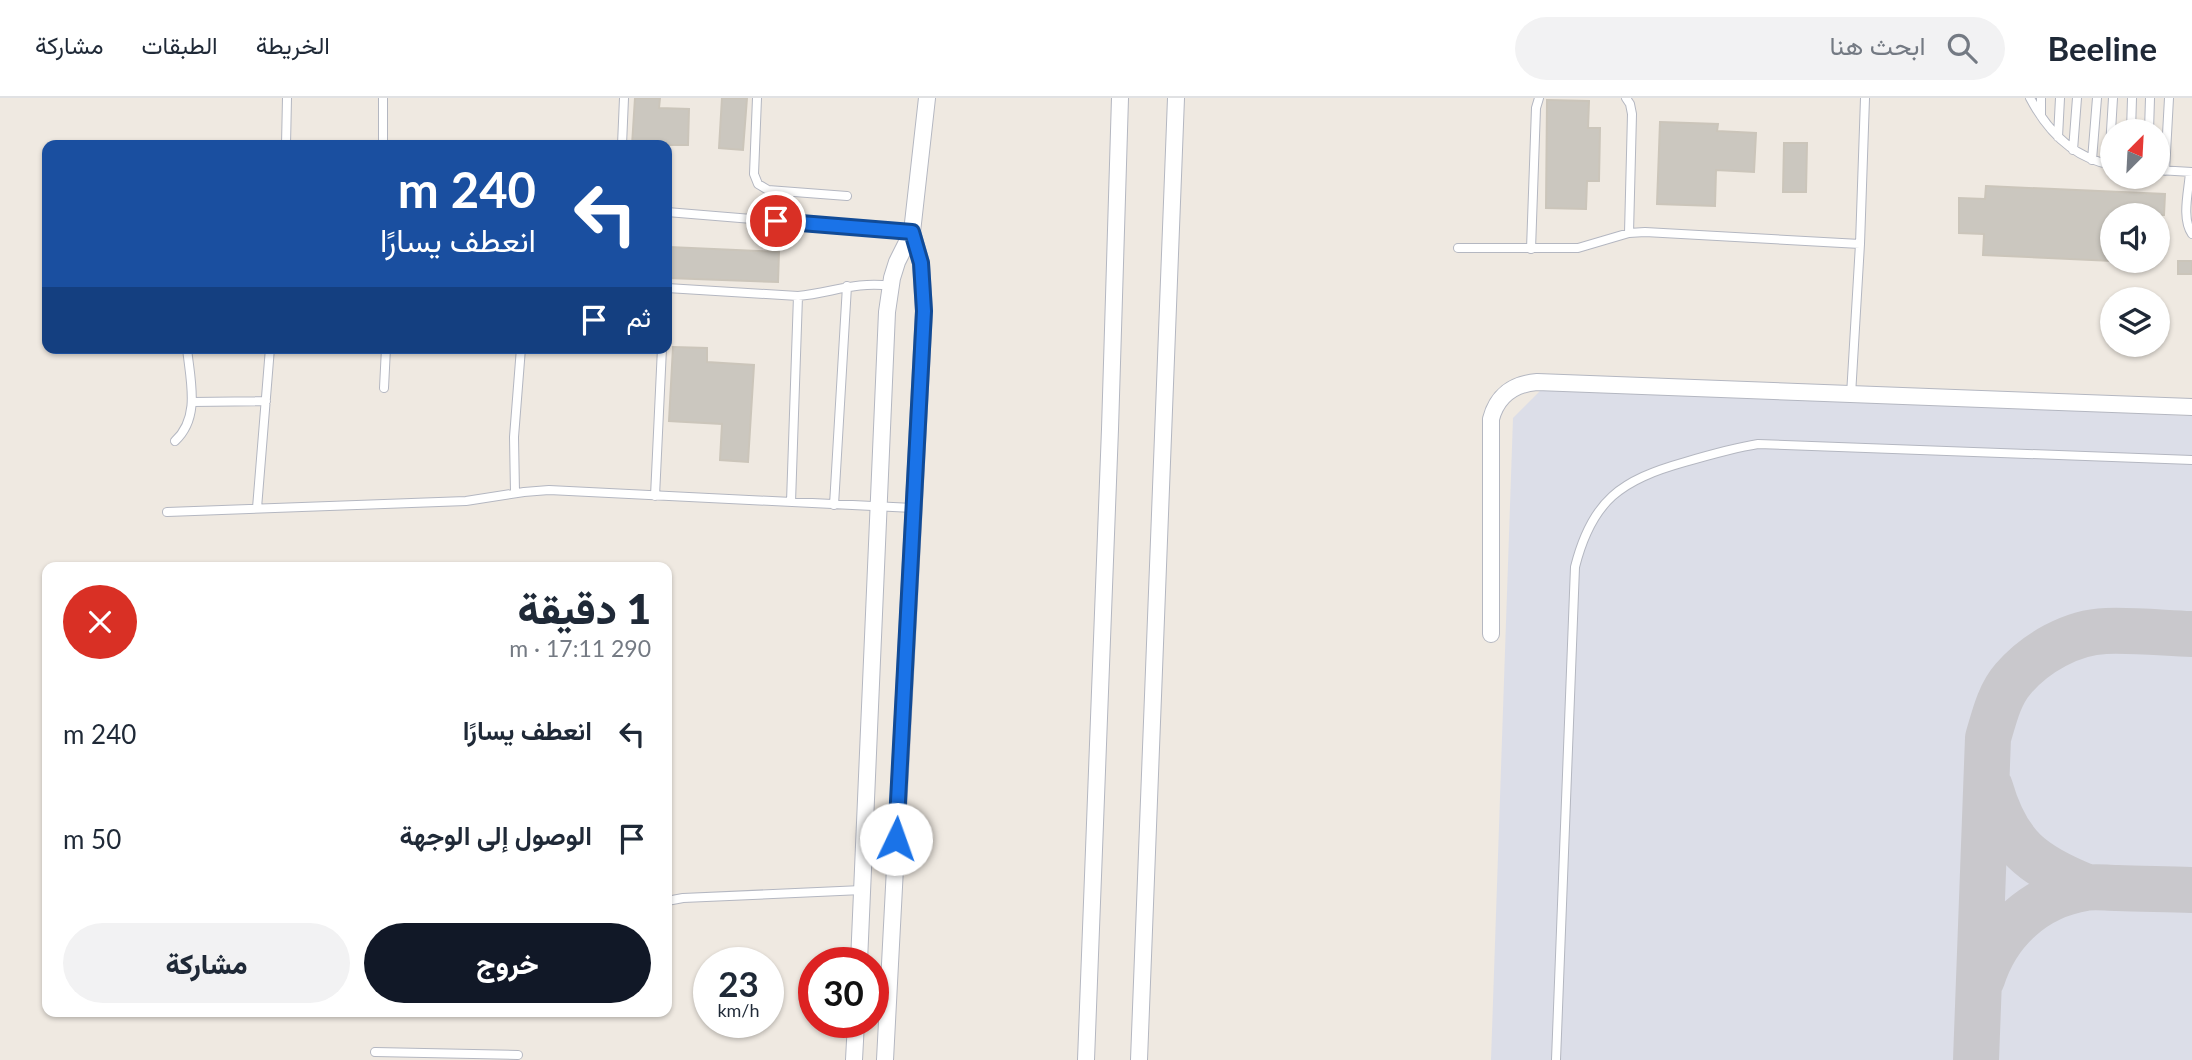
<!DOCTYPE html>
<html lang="ar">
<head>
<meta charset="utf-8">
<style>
	:root { --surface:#fff; --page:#f2f2f3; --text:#1f2937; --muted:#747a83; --line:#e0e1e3; --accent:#111827 }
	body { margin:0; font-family:Lato,Vazirmatn,sans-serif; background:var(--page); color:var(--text); direction:rtl; height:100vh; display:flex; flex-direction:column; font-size:26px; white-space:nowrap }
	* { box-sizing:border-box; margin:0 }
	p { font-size:23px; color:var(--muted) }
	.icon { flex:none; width:38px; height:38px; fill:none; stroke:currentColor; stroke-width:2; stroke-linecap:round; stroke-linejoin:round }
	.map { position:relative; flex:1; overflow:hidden; direction:ltr }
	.side { position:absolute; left:42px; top:464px; width:630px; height:455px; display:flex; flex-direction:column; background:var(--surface); border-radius:14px; box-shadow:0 2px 5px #0004; direction:rtl }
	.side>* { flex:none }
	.banner { position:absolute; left:42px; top:42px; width:630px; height:214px; border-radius:14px; box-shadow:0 2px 5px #0004; direction:rtl; background:#1a4fa0; color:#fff; overflow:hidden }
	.needle { width:46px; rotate:24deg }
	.tools { position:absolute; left:2100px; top:21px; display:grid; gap:14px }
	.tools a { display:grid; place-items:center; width:70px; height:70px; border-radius:50%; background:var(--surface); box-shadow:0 2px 5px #0004; font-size:35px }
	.speed { position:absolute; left:693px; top:849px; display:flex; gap:14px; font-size:35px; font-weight:700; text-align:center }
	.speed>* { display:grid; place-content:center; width:91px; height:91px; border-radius:50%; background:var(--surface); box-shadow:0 2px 5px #0004; line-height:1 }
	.speed small { font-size:18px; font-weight:400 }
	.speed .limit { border:10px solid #d22; background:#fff; color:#111 }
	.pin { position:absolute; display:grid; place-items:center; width:60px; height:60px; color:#fff; margin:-30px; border:4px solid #fff; border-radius:50%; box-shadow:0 2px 7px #0007 }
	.me { position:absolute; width:77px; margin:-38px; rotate:3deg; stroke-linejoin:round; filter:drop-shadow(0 0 5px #0008) }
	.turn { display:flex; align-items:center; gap:24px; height:147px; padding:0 21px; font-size:32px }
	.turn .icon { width:91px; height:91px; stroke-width:2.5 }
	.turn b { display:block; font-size:49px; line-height:60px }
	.then { display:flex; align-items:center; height:66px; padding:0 21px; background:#0003; gap:14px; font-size:26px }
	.round { display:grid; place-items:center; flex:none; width:74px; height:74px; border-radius:37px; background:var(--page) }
	.overview { display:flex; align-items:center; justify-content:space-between; height:119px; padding:0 21px }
	h1 { font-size:42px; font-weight:800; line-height:52px }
	.button { display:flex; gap:14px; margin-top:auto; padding:14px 21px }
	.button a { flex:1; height:80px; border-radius:42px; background:var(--accent); color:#fff; font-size:28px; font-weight:800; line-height:80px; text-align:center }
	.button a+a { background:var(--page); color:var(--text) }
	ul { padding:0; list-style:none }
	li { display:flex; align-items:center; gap:21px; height:105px; padding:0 21px }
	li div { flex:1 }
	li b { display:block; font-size:26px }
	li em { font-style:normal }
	header { display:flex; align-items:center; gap:42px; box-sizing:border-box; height:98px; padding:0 35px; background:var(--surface); border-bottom:2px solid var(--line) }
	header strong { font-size:33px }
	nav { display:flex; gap:38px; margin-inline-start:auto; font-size:24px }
	.search { width:490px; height:63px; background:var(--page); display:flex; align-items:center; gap:18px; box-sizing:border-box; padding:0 24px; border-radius:38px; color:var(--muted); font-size:26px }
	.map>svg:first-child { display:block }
	.airport { fill:#dcdee8 }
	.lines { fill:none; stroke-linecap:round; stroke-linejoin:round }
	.taxiway { stroke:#c9c8cc; stroke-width:46 }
	.building { fill:#cbc7bf; stroke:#cbc5ba; stroke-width:2 }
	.lane-casing { stroke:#b4b7c1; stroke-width:10 }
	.street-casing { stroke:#b4b7c1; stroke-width:18 }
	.lane { stroke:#fff; stroke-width:8 }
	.street { stroke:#fff; stroke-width:16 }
	.route-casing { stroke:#114b97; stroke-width:18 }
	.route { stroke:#1a73e8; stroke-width:12 }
</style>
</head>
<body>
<header>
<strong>Beeline</strong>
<div class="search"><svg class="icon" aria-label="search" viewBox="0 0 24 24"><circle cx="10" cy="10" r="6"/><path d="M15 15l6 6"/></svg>ابحث هنا</div>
<nav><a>الخريطة</a><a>الطبقات</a><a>مشاركة</a></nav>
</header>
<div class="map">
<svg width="2192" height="962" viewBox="0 0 2192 962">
	<rect width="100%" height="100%" fill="#efe9e1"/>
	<path class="airport" d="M1543 290 2192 318V962H1491L1513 320Z"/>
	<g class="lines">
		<path class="taxiway" d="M1990 689C2007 748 2032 767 2087 789
			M1982 881C1997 833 2035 798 2085 790 2095 788 2106 790 2117 790 2142 791 2167 791 2192 792
			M1976 962 1988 640C1994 620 1999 597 2013 581 2035 555 2072 534 2106 533 2134 532 2164 535 2192 536"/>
	</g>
	<path class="building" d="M635 0H660L659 10 689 11 688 47H632Z
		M722 0H747L743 52 719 50Z
		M1547 2 1589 3 1588 30H1600L1599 83H1587L1586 111 1546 110Z
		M1660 24 1718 26 1717 33 1756 35 1754 74 1716 72 1715 108 1657 106Z
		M1784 45H1807L1806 94H1783Z
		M1986 88 2165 96 2164 117H2112V163L1983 157 1984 136 1959 135V100L1985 101Z
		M669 149 779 154 778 184 668 180Z
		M2178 163H2192V176H2178Z
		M673 249 707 250V264L754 267 748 364 720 362 722 326 669 323Z"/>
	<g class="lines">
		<defs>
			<path id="lane" d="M757 0 754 76 758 86 768 92 847 98
				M1626 0 1630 6 1632 16 1629 135
				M2030 0C2048 34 2073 60 2112 67
				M2041 18V0
				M2131 33 2132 0
				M2149 33 2150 0
				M2058 39 2060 0
				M286 47 287 0
				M383 47V0
				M622 47 624 0
				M2073 52 2077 0
				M2092 62 2097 0
				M2109 66 2113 0
				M2158 72 2192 74
				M2165 73 2169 0
				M2190 74C2189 92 2181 120 2192 136
				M667 114 911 134
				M1458 150H1578L1629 135 1645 134 1860 146
				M1531 151 1536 10 1539 0
				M667 190 798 198C831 195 856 183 891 188
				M384 290 386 250
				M1851 297 1860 146 1865 0
				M192 304 266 303
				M175 343C201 319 190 282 187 250
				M515 395 514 339 521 250
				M655 398 662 250
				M791 404 798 198
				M834 407 847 188
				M257 410 270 250
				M167 414 466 403 524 394 549 392 913 410
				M667 803 683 800 862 792
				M375 954 518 957
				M1556 962 1575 469C1592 402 1621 382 1685 364 1709 357 1733 350 1758 346L2192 362"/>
			<path id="street" d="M1491 536V321C1497 298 1513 286 1537 284L2192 309
				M859 864 887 214 892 180 897 164 912 134 927 0
				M854 962 856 924
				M885 962 924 213 921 165 912 134
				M1086 962 1110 331 1120 0
				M1139 962 1176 0"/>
		</defs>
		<use href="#lane" class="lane-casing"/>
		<use href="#street" class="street-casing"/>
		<use href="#lane" class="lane"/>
		<use href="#street" class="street"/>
	</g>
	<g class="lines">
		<defs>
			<path id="route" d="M776 123 912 134 921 165 924 213 896 741"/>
		</defs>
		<use href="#route" class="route-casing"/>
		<use href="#route" class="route"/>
	</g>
</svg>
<div class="tools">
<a><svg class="needle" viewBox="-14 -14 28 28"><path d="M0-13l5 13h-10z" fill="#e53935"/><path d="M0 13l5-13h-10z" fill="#747a83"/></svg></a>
<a><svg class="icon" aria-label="sound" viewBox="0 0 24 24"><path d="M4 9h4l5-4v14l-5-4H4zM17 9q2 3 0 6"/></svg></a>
<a><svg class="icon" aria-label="layers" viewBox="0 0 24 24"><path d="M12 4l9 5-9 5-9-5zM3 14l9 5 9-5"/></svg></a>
</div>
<div class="speed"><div>23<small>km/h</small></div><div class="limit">30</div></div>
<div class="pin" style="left:776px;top:123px;background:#d93025"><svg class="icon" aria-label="arrive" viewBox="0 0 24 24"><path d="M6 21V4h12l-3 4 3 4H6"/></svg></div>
<svg class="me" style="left:896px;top:741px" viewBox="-20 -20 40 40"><circle r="19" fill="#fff"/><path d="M0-13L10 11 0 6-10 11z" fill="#1a73e8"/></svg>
<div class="banner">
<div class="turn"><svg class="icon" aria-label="left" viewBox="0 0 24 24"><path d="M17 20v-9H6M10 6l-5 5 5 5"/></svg><div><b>240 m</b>انعطف يسارًا</div></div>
<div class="then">ثم<svg class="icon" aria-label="arrive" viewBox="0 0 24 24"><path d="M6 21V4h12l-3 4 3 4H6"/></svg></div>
</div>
<section class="side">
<div class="overview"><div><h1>1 دقيقة</h1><p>290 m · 17:11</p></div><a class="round" style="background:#d93025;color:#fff"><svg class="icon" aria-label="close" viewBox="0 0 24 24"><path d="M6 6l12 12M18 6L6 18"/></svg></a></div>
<ul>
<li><svg class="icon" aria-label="left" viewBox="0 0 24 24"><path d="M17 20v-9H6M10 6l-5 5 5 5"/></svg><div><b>انعطف يسارًا</b></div><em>240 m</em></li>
<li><svg class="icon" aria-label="arrive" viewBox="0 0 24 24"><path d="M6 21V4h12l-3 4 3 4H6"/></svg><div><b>الوصول إلى الوجهة</b></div><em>50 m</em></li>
</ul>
<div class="button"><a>خروج</a><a>مشاركة</a></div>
</section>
</div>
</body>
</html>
